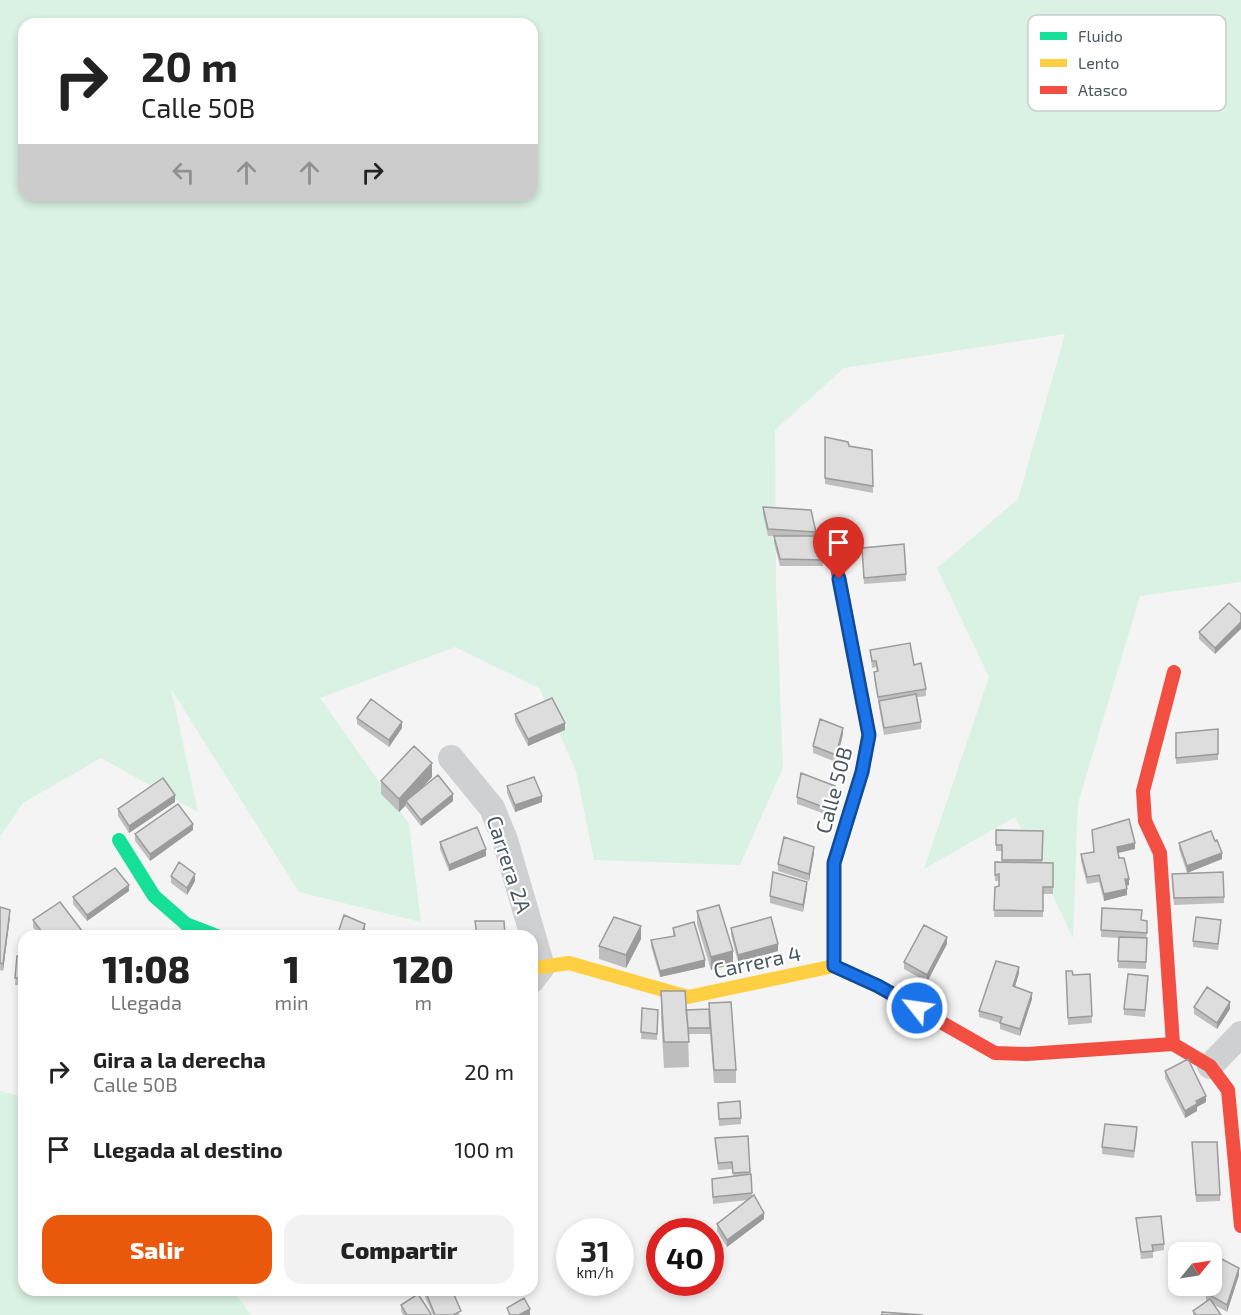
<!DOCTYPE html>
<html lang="es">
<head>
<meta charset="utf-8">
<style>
	:root { --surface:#fff; --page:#f2f2f2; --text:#222; --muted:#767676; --accent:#ea580c }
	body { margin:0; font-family:"Exo 2",sans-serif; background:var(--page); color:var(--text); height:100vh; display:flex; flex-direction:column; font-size:22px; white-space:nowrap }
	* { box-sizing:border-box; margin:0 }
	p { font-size:20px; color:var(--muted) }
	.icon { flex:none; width:33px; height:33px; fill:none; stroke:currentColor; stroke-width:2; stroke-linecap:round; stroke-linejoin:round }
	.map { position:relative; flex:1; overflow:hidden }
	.side { position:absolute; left:18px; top:930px; width:520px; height:366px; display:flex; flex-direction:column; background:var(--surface); border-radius:18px; box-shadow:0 3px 9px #0003 }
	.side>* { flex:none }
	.hud { position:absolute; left:18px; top:18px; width:520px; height:183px; border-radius:18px; box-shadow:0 3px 9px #0003; background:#fff; color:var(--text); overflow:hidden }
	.needle { width:39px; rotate:60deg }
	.controls { position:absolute; left:1168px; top:1242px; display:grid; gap:12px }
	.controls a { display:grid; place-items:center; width:54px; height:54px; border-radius:12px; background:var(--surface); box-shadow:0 3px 9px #0003; font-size:30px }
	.speed { position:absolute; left:556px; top:1218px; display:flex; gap:12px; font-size:30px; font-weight:700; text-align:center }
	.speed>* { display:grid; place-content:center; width:78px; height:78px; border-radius:50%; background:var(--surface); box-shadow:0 3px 9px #0003; line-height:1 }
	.speed small { font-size:15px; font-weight:400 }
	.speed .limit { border:9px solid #d22; background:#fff; color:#111 }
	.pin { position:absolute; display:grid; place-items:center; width:51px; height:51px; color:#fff; margin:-62px -26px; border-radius:50% 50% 50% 0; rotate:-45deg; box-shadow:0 0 6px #0007 }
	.pin .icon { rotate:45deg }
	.me { position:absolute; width:66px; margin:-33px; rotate:300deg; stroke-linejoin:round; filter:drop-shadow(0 0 4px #0008) }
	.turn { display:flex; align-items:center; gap:21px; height:126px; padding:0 24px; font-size:27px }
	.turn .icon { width:78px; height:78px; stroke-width:2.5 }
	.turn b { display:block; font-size:42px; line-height:51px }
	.lanes { display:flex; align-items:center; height:57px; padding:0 24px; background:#0003; justify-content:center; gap:30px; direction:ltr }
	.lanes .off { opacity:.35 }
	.eta { display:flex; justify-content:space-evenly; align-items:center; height:102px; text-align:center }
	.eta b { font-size:36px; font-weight:800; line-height:42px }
	.cta { display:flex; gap:12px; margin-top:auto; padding:12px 24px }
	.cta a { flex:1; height:69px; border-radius:18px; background:var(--accent); color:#fff; font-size:24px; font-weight:800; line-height:69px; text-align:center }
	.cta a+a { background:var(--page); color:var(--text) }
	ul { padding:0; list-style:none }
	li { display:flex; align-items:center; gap:18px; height:78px; padding:0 24px }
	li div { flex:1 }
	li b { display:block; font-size:22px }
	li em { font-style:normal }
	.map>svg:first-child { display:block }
	.green { fill:#d9f2e3; fill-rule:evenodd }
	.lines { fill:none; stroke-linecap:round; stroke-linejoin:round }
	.street { stroke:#ced0d2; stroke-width:26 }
	.fast { stroke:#16e098; stroke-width:14 }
	.slow { stroke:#ffcf43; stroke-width:14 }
	.jam { stroke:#f24e42; stroke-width:14 }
	.wall { fill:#bebebf }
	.shaded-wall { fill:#9b9b9b }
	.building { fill:#ddddde; stroke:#9b9b9b; stroke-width:1.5 }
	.route-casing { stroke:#114b97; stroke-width:15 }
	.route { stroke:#1a73e8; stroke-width:10 }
	.labels { text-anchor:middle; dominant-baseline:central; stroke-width:4.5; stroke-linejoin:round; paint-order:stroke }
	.street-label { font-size:21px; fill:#4a5661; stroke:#fff }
	.key { fill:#fff; stroke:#c9ccd0; stroke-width:1.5 }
	.key-label { font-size:16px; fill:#4a5661 }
</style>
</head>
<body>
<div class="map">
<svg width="1241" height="1315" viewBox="0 0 1241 1315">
	<rect width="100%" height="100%" fill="#f4f4f4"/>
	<path class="green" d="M0 0H1241V582L1140 596 1078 803 1073 938 1015 817 924 869 989 677 937 568 1018 499 1065 334 844 368 775 430 776 584 783 768 740 865 594 860 576 771 539 688 455 647 320 698 409 824 421 922 299 892 171 689 198 812 101 758 23 803 0 837ZM24 24H532V195H24Z
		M0 1091 24 1097V1290H233L251 1315H0Z"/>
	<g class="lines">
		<path class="street" d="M451 758 492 808 505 840 542 967 532 980
			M1210 1066 1241 1034"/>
		<path class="fast" d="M119 840 154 896 186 924 217 936"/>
		<path class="slow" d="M542 967 569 963 688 997 834 966 877 986 895 996"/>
		<path class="jam" d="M834 966V863L862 772 869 735 835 557
			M895 996 995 1053 1027 1054 1173 1044 1210 1066 1228 1090 1241 1226
			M1173 1044 1160 853 1145 821 1143 791 1174 672"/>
	</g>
	<path class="wall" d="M825 437 849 446 872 450 873 493 825 484Z
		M763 507 816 532V536L823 560V566H780L774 543V536H777H768L763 514Z
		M862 554 906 574V581L864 584Z
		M1241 614 1215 654 1199 639V632Z
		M870 650 914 665 926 689V696L917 697 921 722V729L884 735 874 678V672L877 671 876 667 872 668Z
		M515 714 565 730 528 746 515 721Z
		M357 718 402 728 389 747 357 724Z
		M1218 729V760L1176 764V733Z
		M843 734 836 762 813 753V746Z
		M432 777 420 789 453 801 421 826 406 807V805L399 812 381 794V781Z
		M507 786 542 802 515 812 507 793Z
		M835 792 831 816 797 804V797Z
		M175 802 129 833 118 816V809Z
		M193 830 150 861 135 841V834Z
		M996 830 1043 831 1042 863H1053V894H1043V917H994L995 887 999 886V881H995V862H1002V851H996Z
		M1215 841 1222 859 1187 873 1179 849V843Z
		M440 842 486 856 449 871 440 849Z
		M1135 849 1118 853 1129 885 1126 886 1127 895 1104 901 1099 882 1087 884 1081 861V854Z
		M814 853 809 881 778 871V864Z
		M171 876 195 881 187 895 171 883Z
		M1172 881 1224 897V903L1174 905Z
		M807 888 803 912 770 903V896Z
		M129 891 87 921 73 904V897Z
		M0 907 10 917 3 971 0 970Z
		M697 911 733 964 711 970 697 924Z
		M33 920 86 936H40L33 927Z
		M1142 920 1147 921 1146 969 1118 968 1119 938 1101 937V930Z
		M1221 926 1218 950 1193 947V941Z
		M673 928 705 967 660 977 651 946V940L673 936Z
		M731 928 778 951 738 962 731 935Z
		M641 939 626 968 599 959V946Z
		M947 944 927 982 904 969V962Z
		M17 956H24V985H15Z
		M1066 971 1073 975 1090 974 1092 1023 1068 1025Z
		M1019 973 1015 987 1032 999 1020 1036 1000 1029V1023L979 1017V1011Z
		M1148 982 1145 1017 1124 1015V1009Z
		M661 991 686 1010 709 1009 736 1070V1083H714L710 1034H688L689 1067 664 1068 661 1017Z
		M1194 1007 1230 1009 1217 1029 1194 1014Z
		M642 1008 658 1016 657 1040 641 1039Z
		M1165 1071 1206 1102 1197 1107V1111L1185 1118 1165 1078Z
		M718 1103 741 1118V1124L719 1126Z
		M1137 1134 1134 1158 1102 1154V1147Z
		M748 1136 752 1197 764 1219 727 1247 717 1231V1224L748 1200 713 1204 712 1179 733 1176 732 1169 718 1170 715 1138Z
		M1192 1142 1220 1195V1201L1196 1202Z
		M1136 1218 1164 1244V1250L1153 1252V1258L1141 1259Z
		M1212 1254 1239 1275 1227 1312 1213 1304 1221 1315H1193V1311L1207 1301 1206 1300V1293L1212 1274Z
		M425 1290 461 1315H433L425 1297Z
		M401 1305 431 1315H403L401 1311Z"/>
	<path class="shaded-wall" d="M1241 622V629L1215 654V648Z
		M402 722V728L389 747V740Z
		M565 723V730L528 746V739Z
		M843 728V734L836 762V755Z
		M432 763V777L408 803 406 801V805L399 812V799Z
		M835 786V792L831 816V810Z
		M453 794V801L421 826V820Z
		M175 795V802L129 833V826Z
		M542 796V802L515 812V805Z
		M193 824V830L150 861V854Z
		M1135 843V849L1117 853V847Z
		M814 847V853L809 881V874Z
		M486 849V856L449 871V865Z
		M1222 853V859L1187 873V866Z
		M195 874V881L187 895V888Z
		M1125 879H1129V885L1125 886Z
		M807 882V888L803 912V905Z
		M129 885V891L87 921V915Z
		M1127 889V895L1104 901V894Z
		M10 910V917L3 971V964Z
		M365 924V931L363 936H361Z
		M641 926V939L626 968V955Z
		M947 937V944L927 982V975Z
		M778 944V951L738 962V955Z
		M733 951V964L711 970V957Z
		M705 960V967L660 977V971Z
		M1019 967V973L1013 993V986Z
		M1032 993V999L1020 1036V1029Z
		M1230 1002V1009L1217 1029V1023Z
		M1206 1096V1102L1197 1107V1111L1185 1118V1111L1196 1101Z
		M764 1213V1219L727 1247V1240Z
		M1239 1268V1275L1227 1312V1305Z
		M530 1309V1315H519Z"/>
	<path class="building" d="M825 437 848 442 849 446 872 450 873 486 825 478Z
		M763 507 811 510 816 532 768 529Z
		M774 536H817L823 560 780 559Z
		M904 544 906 574 864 578 862 548Z
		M1229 603 1241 614V622L1215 648 1199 632Z
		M910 643 914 665 921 663 926 689 878 697 874 672 878 671 876 661H872L870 650Z
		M916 694 921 722 884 728 879 701Z
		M552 698 565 723 528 739 515 714Z
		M371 699 402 722 389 740 357 718Z
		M820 719 843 728 836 755 813 746Z
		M1218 729V754L1176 758V733Z
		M414 746 432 763 399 799 381 781Z
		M801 773 835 786 831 810 797 797Z
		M438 775 453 794 421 820 406 801Z
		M534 777 542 796 515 805 507 786Z
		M163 778 175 795 129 826 118 809Z
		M178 804 193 824 150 854 135 834Z
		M1129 819 1135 843 1117 847 1119 858H1124L1129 879H1125L1127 889 1104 894 1099 875 1087 877 1081 854 1094 852 1092 830Z
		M477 827 486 849 449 865 440 842Z
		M996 830 1043 831 1042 860H1002V845H996Z
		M1211 831 1215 841 1217 840 1222 853 1187 866 1179 843Z
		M784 837 814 847 809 874 778 864Z
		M179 862 195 874 187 888 171 876Z
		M995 862 1053 863V887H1043V911L994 910 995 887 999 886V874L995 875Z
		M115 868 129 885 87 915 73 897Z
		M773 872 807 882 803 905 770 896Z
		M1223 872 1224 897 1174 898 1172 874Z
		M60 902 86 936H45L33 920Z
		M719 905 733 951 711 957 697 911Z
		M0 907 10 910 3 964 0 963Z
		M1102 908 1142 910 1141 920 1147 921V933L1101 930Z
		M344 915 365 924 361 936H337Z
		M614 917 641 926 626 955 599 946Z
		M771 917 778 944 738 955 731 928Z
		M1196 917 1221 920 1218 944 1193 941Z
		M475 921H504L505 936H477Z
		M694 922 705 960 660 971 651 940 675 936 673 928Z
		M924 925 947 937 927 975 904 962Z
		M1119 937 1147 938 1146 962 1118 961Z
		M17 956H24V978H15Z
		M996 961 1019 967 1013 986 1032 993 1020 1029 1000 1023 1002 1017 979 1011Z
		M1066 971H1072L1073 975 1090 974 1092 1016 1068 1018Z
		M1128 974 1148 976 1145 1010 1124 1009Z
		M1207 987 1230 1002 1217 1023 1194 1007Z
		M661 991H685L689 1042H664Z
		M731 1002 736 1070H714L709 1003Z
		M642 1008 658 1010 657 1034 641 1032Z
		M709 1009 710 1028H688L686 1010Z
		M1188 1059 1206 1096 1196 1101 1197 1104 1185 1111 1165 1071Z
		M740 1101 741 1118 719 1119 718 1103Z
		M1105 1124 1137 1127 1134 1151 1102 1147Z
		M748 1136 750 1172 733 1173 732 1162 718 1163 715 1138Z
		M1192 1142H1217L1220 1195H1196Z
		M751 1174 752 1193 713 1197 712 1179Z
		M754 1195 764 1213 727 1240 717 1224Z
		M1161 1216 1164 1244 1152 1245 1153 1251 1141 1252 1136 1218Z
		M1212 1254 1239 1268 1227 1305 1206 1293 1209 1286H1212V1276L1214 1269 1212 1267Z
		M425 1290H452L461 1311 453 1315H435Z
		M418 1294 431 1314 430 1315H407L401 1305Z
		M524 1298 530 1309 519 1315H510L507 1308Z
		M1210 1299 1221 1315H1196L1193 1311Z
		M882 1312 923 1315H882Z"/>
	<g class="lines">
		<defs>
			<path id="route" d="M839 579 869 735 862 772 834 863V966L878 986 917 1008"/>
		</defs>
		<use href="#route" class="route-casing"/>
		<use href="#route" class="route"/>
	</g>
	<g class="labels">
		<g class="street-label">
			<text transform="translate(833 790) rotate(-75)">Calle 50B</text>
			<text transform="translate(510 864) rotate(72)">Carrera 2A</text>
			<text transform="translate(757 961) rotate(-12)">Carrera 4</text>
		</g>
	</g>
	<rect x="1028" y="15" width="198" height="96" rx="9" class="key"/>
	<rect x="1040" y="32" width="27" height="8" fill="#16e098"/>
	<rect x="1040" y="59" width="27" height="8" fill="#ffcf43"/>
	<rect x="1040" y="86" width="27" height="8" fill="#f24e42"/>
	<g class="key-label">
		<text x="1078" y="42">Fluido</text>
		<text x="1078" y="69">Lento</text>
		<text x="1078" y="96">Atasco</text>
	</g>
</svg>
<div class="controls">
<a><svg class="needle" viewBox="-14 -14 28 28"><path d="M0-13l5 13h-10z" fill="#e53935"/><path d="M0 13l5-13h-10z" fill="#767676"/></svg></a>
</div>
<div class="speed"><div>31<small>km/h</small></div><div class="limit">40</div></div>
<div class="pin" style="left:839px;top:579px;background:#d93025"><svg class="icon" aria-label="arrive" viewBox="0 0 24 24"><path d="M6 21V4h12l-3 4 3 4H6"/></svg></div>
<svg class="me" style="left:917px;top:1008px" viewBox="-20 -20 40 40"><circle r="17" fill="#1a73e8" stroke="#fff" stroke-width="3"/><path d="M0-11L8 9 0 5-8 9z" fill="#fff"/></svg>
<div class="hud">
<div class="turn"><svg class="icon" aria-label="right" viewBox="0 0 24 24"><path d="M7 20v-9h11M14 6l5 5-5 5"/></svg><div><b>20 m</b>Calle 50B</div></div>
<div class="lanes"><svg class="icon off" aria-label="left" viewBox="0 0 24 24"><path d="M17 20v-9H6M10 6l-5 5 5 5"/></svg><svg class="icon off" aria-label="ahead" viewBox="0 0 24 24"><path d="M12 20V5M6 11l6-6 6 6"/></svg><svg class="icon off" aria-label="ahead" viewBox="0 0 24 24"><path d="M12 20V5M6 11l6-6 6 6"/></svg><svg class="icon" aria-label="right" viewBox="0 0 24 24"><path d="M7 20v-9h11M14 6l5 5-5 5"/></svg></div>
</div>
<section class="side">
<div class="eta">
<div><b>11:08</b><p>Llegada</p></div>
<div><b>1</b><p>min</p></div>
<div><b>120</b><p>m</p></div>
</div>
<ul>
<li><svg class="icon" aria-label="right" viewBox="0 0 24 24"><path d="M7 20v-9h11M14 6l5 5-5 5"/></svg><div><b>Gira a la derecha</b><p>Calle 50B</p></div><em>20 m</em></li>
<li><svg class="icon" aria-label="arrive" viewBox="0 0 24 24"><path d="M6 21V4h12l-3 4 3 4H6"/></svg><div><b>Llegada al destino</b></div><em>100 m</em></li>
</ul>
<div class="cta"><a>Salir</a><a>Compartir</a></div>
</section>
</div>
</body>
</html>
